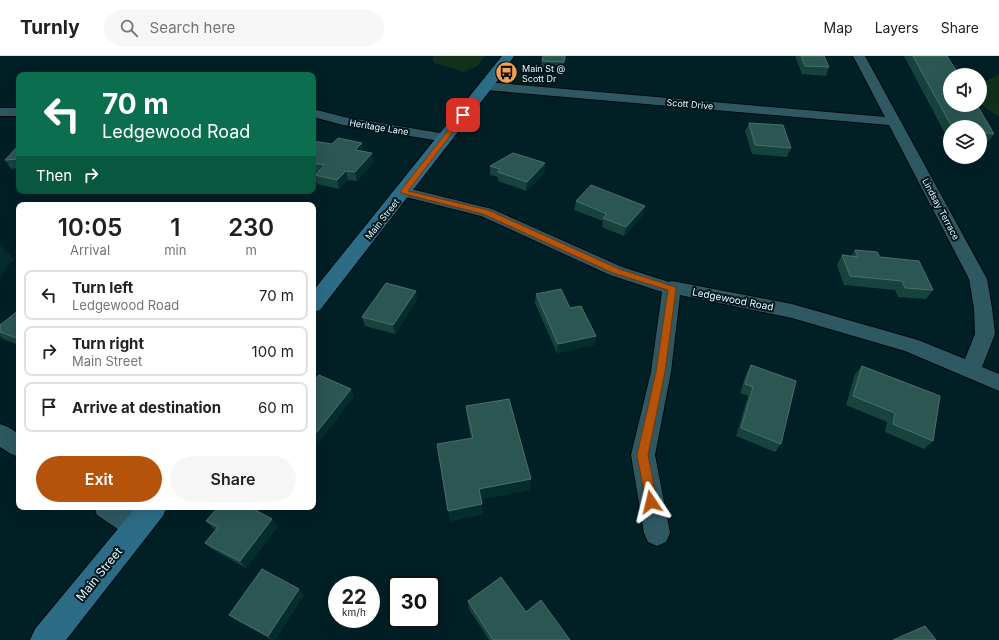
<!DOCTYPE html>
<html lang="en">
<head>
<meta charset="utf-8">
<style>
	:root { --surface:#fff; --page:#f6f6f6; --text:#202124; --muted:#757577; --line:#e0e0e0; --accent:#b45309 }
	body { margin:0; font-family:Inter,sans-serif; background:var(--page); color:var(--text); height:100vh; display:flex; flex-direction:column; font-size:15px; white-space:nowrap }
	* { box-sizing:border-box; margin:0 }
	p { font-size:13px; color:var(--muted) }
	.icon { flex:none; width:22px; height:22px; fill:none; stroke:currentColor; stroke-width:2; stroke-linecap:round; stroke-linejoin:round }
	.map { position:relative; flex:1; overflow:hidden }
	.details { position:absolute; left:16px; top:146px; width:300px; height:308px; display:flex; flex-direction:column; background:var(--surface); border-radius:8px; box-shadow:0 4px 16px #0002 }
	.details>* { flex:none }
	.top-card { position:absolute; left:16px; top:16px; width:300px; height:122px; border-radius:8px; box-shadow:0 4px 16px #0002; background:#0b6e4f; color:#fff; overflow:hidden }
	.tools { position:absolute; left:943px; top:12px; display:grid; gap:8px }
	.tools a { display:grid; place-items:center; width:44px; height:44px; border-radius:50%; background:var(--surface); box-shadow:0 4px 16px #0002; font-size:20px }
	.speed { position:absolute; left:328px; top:520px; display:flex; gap:8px; font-size:20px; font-weight:700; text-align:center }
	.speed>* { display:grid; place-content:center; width:52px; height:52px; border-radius:50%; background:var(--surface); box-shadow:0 4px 16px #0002; line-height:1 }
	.speed small { font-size:10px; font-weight:400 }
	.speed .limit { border:2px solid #111; border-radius:6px; background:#fff; color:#111 }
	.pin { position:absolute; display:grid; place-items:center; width:34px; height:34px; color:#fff; margin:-17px; border-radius:8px; box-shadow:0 2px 6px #0006 }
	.me { position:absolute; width:44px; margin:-22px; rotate:350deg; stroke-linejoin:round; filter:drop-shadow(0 0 3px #0008) }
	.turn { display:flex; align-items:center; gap:14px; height:84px; padding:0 20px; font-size:18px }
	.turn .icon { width:52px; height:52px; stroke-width:2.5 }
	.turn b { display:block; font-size:28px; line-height:34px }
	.then { display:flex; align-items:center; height:38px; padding:0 20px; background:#0003; gap:8px; font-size:15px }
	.eta { display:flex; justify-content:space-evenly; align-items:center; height:68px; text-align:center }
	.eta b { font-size:24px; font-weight:600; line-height:28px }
	.primary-button { display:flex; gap:8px; margin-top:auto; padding:8px 20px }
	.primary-button a { flex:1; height:46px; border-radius:24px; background:var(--accent); color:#fff; font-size:16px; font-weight:600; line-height:46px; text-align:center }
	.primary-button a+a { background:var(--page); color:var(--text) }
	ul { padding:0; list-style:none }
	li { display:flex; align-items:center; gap:12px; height:50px; margin:0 8px 6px; padding:0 12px; border:2px solid var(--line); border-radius:8px }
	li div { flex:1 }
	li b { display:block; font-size:15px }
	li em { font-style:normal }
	header { display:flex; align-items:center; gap:24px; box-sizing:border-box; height:56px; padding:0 20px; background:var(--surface); border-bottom:1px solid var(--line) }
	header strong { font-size:19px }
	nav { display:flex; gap:22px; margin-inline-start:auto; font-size:14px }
	.search { width:280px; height:36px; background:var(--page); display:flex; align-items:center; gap:10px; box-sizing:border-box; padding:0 14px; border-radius:22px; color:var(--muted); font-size:15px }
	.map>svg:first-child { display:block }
	.green { fill:#11311b }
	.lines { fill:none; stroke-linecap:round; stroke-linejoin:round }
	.minor-casing { stroke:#00090d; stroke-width:2 }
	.secondary-casing { stroke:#00090d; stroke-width:2 }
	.minor { fill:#2e5962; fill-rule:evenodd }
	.secondary { fill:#2d6c87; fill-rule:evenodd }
	.wall { fill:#16433d }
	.shaded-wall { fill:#042d2b }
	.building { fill:#2c5652; stroke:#49706d }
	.route { fill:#b45309; stroke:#753606 }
	.labels { text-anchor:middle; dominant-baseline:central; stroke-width:4; stroke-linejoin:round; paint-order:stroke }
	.far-poi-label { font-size:9px; fill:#e2f9fe; stroke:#01161a; text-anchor:start }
	.far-street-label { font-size:9px; fill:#e2f9fe; stroke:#01161a }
	.street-label { font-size:10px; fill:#e2f9fe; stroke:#01161a }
	.near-street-label { font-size:12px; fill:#e2f9fe; stroke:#01161a }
</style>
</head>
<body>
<header>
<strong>Turnly</strong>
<div class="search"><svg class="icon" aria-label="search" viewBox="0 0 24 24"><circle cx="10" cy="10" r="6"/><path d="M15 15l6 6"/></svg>Search here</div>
<nav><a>Map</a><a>Layers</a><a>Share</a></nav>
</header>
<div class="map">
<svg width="999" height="584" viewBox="0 0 999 584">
	<rect width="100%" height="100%" fill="#002026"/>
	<path class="green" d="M434 0H484L478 10 464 16 435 7 432 3Z
		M999 18V61L980 48V28Z"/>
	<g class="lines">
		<defs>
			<path id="minor" d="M853 0H865L987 223 992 252 995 278 982 311 999 318V335L905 295 792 262 680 239 671 316 655 399 670 477 666 486 657 490 648 486 644 477 631 399 651 316 662 236 610 219 481 160 398 139 395 136 398 133 403 131 492 153 622 211 669 226 672 225 792 248 918 284 965 303 975 278 974 252 969 223 889 69 486 34 482 33 480 30 482 27 486 26 885 61Z
				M0 52H19V60H0Z
				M313 53 344 61 446 78 451 79 453 82 451 85 446 86 343 69 313 61Z
				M0 368 8 371 19 378V401L11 398 0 391Z
				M94 451C116 451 139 447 150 471L146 480 137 483 128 480 97 459Z"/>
			<path id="secondary" d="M502 0H514L498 24 320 254 313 256V235Z
				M136 451H167L163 460 66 584H30L35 573Z"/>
		</defs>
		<use href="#minor" class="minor-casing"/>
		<use href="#secondary" class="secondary-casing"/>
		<use href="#minor" class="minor"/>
		<use href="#secondary" class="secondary"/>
	</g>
	<path class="wall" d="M543 0H566L563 14 541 12 542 5Z
		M795 0H824L829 11 826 20 802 18Z
		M904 0H947L994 78 988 86 980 85V71H950V85H949Z
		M749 67 791 92 787 101 752 98 745 75Z
		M313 85 372 97 374 106 357 125 348 124 339 133 317 128 315 119 318 116 313 115Z
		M19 89V112L11 113 5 104Z
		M490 110 545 116 526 135 498 125V121L490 119Z
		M576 145 643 159 624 180 602 171 603 165 574 154Z
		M855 194 880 201 933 234 926 243 898 241 895 234 844 229 837 209 842 199 851 200Z
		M416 235 417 244 395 278 365 270 362 261Z
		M536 238 596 280 594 289 557 297 535 247Z
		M19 254V289L3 283 0 280V269Z
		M751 309 781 388 775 396 736 380 748 340 740 337 746 318Z
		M862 310 933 385 924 393 885 376 887 366 846 349 855 318Z
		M466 350 530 434 481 443 483 458 450 465 471 382 467 362Z
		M206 465 278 470 246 512 212 493 205 487 216 474 213 472Z
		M304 539 275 584H272L236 564 229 559Z
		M468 545 526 556 570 584H489L469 553Z"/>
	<path class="shaded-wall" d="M565 0H566L563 14 564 6Z
		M362 87 364 96 355 94Z
		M372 97 374 106 357 125 355 116Z
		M545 107V116L526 135 527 126Z
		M346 115 348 124 339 133 337 124Z
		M645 150 643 159 624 180 626 171Z
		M2 190 14 203 0 221V192Z
		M416 235 417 244 395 278 393 269Z
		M596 280 594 289 557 297 558 288Z
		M351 333 354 341 315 392 313 387V381Z
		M531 423 530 434 480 443 479 433Z
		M482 448 483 458 450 465 448 455Z
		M272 463 278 470 246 512 240 505Z
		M299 533 304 539 275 584H272L268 580Z"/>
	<path class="building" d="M543 0H565L564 6 542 5Z
		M801 0H824L829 11 805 10Z
		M913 0H947L959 19H950V49H977L994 78 982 76 984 79H980V71H952Z
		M749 67 783 69 791 92 755 89Z
		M338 82 362 87 355 94 372 97 355 116 346 115 337 124 315 119 325 109 313 107V85L332 88Z
		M19 89V103L5 104Z
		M513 97 545 107 527 126 498 116 500 113 490 110Z
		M591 129 645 150 626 171 603 162 607 158 576 145Z
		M855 194 877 196 880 201 919 205 933 234 905 232 902 225 850 220 842 199 858 201Z
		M386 227 416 235 393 269 362 261Z
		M561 233 570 252 581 250 596 280 558 288 536 238Z
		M19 254V283L0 276V269Z
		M751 309 796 325 781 388 741 372 753 331 745 328Z
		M862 310 940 340 933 385 893 368 895 357 853 340Z
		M319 319 351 333 313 381V326Z
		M509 343 531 423 479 433 482 448 448 455 437 388 473 382 466 350Z
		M218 451H250L272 463 240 505 205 487 218 471 206 465Z
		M262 513 299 533 268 580 229 559Z
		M501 521 526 556 541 544 570 584H493L468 545Z
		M925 570 936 584H893Z"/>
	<path class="route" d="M461 58 466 59 408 135 488 154 619 213 675 231 676 233 665 316 648 399 657 446 655 449 651 451 647 449 646 446 637 399 656 316 668 234 613 217 483 158 401 137V134Z"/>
	<defs>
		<symbol id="bus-disc" viewBox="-11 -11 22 22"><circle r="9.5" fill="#f9a04c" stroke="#01161a"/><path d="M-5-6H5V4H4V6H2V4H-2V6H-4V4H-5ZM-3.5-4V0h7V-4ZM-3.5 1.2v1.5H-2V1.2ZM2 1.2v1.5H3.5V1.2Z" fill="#111"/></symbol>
	</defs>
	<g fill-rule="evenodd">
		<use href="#bus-disc" x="494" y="4" width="25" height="25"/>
	</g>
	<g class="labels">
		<g class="far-poi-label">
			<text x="522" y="12">Main St @<tspan x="522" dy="10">Scott Dr</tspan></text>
		</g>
		<g class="far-street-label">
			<text transform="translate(690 48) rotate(5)">Scott Drive</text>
			<text transform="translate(379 71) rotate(9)">Heritage Lane</text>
			<text transform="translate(941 153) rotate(62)">Lindsay Terrace</text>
			<text transform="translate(382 163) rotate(-52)">Main Street</text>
		</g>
		<g class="street-label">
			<text transform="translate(733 243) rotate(11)">Ledgewood Road</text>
		</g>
		<g class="near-street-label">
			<text transform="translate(99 518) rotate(-51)">Main Street</text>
		</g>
	</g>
</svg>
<div class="tools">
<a><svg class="icon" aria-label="sound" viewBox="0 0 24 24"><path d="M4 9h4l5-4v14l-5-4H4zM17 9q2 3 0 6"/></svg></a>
<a><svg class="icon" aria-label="layers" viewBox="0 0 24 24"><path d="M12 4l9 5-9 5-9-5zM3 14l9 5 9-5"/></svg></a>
</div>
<div class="speed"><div>22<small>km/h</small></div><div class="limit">30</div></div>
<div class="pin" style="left:463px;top:59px;background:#d93025"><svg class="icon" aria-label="arrive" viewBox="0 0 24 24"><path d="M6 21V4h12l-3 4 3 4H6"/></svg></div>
<svg class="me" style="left:651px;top:446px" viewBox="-20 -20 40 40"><path d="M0-17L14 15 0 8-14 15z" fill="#b45309" stroke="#fff" stroke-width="4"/></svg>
<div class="top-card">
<div class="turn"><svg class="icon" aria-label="left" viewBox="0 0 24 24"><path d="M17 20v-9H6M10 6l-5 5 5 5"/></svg><div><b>70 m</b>Ledgewood Road</div></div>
<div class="then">Then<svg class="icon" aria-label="right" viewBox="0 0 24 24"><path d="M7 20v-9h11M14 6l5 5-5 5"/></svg></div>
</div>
<section class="details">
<div class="eta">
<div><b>10:05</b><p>Arrival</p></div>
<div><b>1</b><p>min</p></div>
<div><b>230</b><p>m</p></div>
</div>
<ul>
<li><svg class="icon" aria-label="left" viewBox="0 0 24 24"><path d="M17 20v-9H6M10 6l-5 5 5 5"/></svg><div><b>Turn left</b><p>Ledgewood Road</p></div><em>70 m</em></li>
<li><svg class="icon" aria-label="right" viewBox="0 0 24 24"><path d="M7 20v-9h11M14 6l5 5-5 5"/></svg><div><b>Turn right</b><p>Main Street</p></div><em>100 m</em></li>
<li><svg class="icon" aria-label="arrive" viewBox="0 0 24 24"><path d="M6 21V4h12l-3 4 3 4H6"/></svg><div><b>Arrive at destination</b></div><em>60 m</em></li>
</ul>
<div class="primary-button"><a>Exit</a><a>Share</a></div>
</section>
</div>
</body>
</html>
